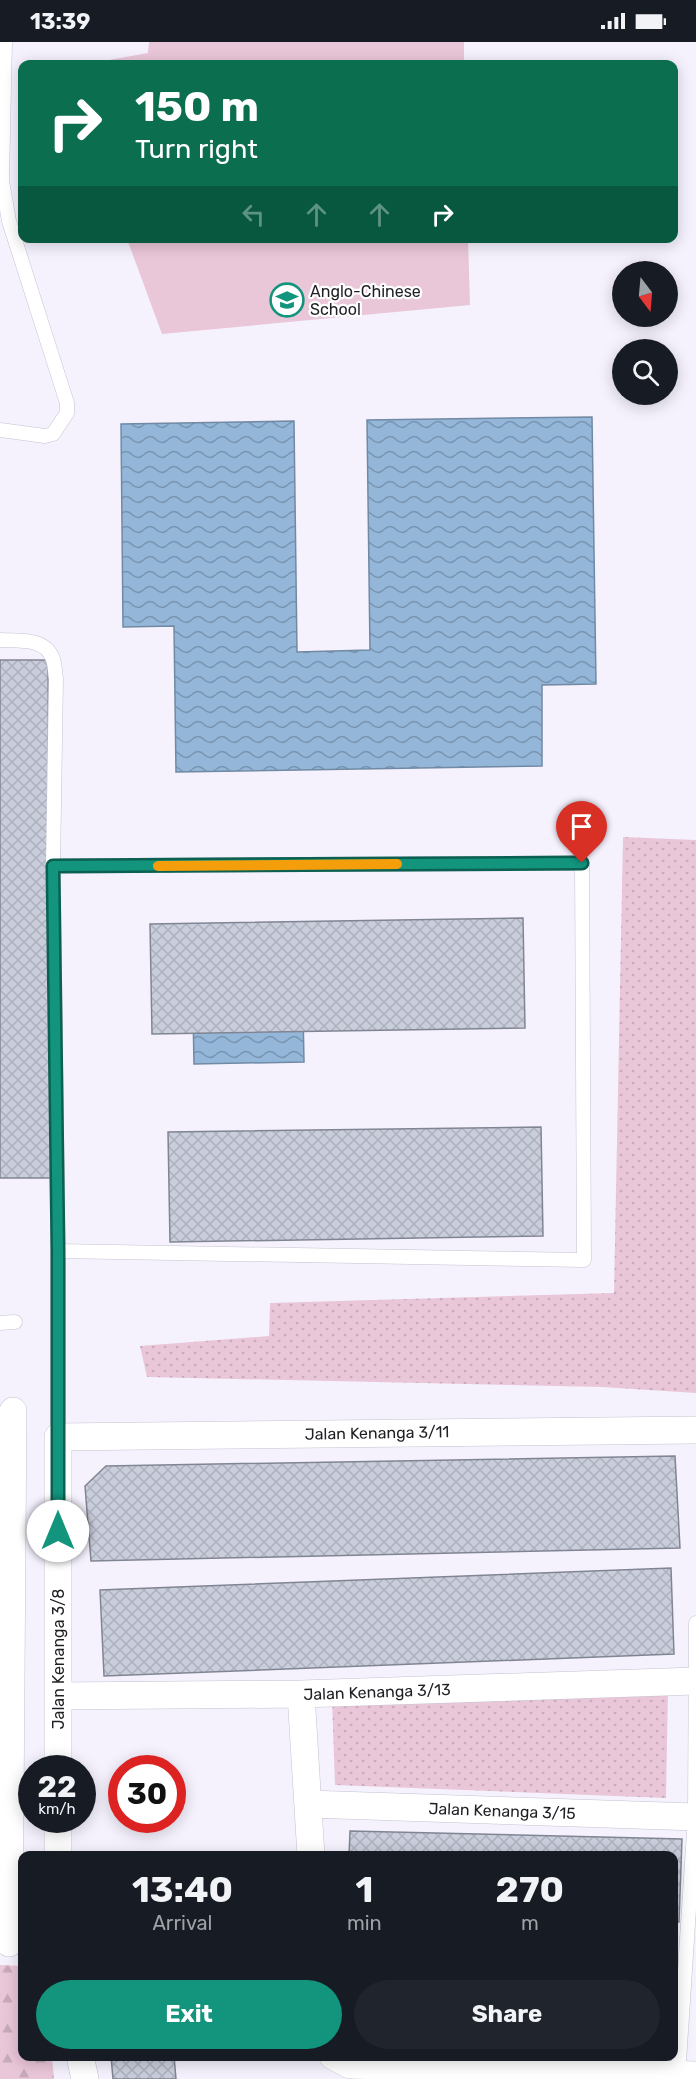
<!DOCTYPE html>
<html lang="en">
<head>
<meta charset="utf-8">
<style>
	:root { --surface:#171b24; --page:#20242c; --text:#f1f3f6; --muted:#9ea1a6; --accent:#12947d }
	body { margin:0; font-family:Rubik,sans-serif; background:var(--page); color:var(--text); height:100vh; display:flex; flex-direction:column; font-size:22px; white-space:nowrap }
	* { box-sizing:border-box; margin:0 }
	p { font-size:20px; color:var(--muted) }
	.icon { flex:none; width:33px; height:33px; fill:none; stroke:currentColor; stroke-width:2; stroke-linecap:round; stroke-linejoin:round }
	.map { position:relative; flex:1; overflow:hidden }
	.side { position:absolute; left:18px; top:1809px; width:660px; height:210px; display:flex; flex-direction:column; background:var(--surface); border-radius:12px; box-shadow:0 3px 15px #0003 }
	.side>* { flex:none }
	.hud { position:absolute; left:18px; top:18px; width:660px; height:183px; border-radius:12px; box-shadow:0 3px 15px #0003; background:#0b6e4f; color:#fff; overflow:hidden }
	.needle { width:39px; rotate:164deg }
	.tools { position:absolute; left:612px; top:219px; display:grid; gap:12px }
	.tools a { display:grid; place-items:center; width:66px; height:66px; border-radius:50%; background:var(--surface); box-shadow:0 3px 15px #0003; font-size:30px }
	.speed { position:absolute; left:18px; top:1713px; display:flex; gap:12px; font-size:30px; font-weight:700; text-align:center }
	.speed>* { display:grid; place-content:center; width:78px; height:78px; border-radius:50%; background:var(--surface); box-shadow:0 3px 15px #0003; line-height:1 }
	.speed small { font-size:15px; font-weight:400 }
	.speed .limit { border:9px solid #d22; background:#fff; color:#111 }
	.pin { position:absolute; display:grid; place-items:center; width:51px; height:51px; color:#fff; margin:-62px -26px; border-radius:50% 50% 50% 0; rotate:-45deg; box-shadow:0 0 6px #0007 }
	.pin .icon { rotate:45deg }
	.me { position:absolute; width:66px; margin:-33px; rotate:0deg; stroke-linejoin:round; filter:drop-shadow(0 0 4px #0008) }
	.turn { display:flex; align-items:center; gap:21px; height:126px; padding:0 18px; font-size:27px }
	.turn .icon { width:78px; height:78px; stroke-width:2.5 }
	.turn b { display:block; font-size:42px; line-height:51px }
	.lanes { display:flex; align-items:center; height:57px; padding:0 18px; background:#0003; justify-content:center; gap:30px; direction:ltr }
	.lanes .off { opacity:.35 }
	.eta { display:flex; justify-content:space-evenly; align-items:center; height:102px; text-align:center }
	.eta b { font-size:36px; font-weight:700; line-height:42px }
	.primary-button { display:flex; gap:12px; margin-top:auto; padding:12px 18px }
	.primary-button a { flex:1; height:69px; border-radius:36px; background:var(--accent); color:#fff; font-size:24px; font-weight:700; line-height:69px; text-align:center }
	.primary-button a+a { background:var(--page); color:var(--text) }
	.status { display:flex; justify-content:space-between; align-items:center; height:42px; padding:0 30px; background:var(--surface); direction:ltr }
	.status svg { height:16px; fill:currentColor }
	.map>svg:first-child { display:block }
	.grass { fill:url(#grass-dots) }
	.forest { fill:url(#forest-firs) }
	.green { fill:#eac6d9 }
	.water { fill:url(#water-waves); stroke:#7189a3; stroke-width:1.5 }
	.building { fill:url(#building-cross-hatch); stroke:#818593; stroke-width:1.5 }
	.lines { fill:none; stroke-linecap:round; stroke-linejoin:round }
	.lane-casing { stroke:#c5c2d0; stroke-width:15 }
	.street-casing { stroke:#c5c2d0; stroke-width:28 }
	.lane { stroke:#fff; stroke-width:14 }
	.street { stroke:#fff; stroke-width:27 }
	.route-casing { stroke:#0c6051; stroke-width:15 }
	.route { stroke:#12947d; stroke-width:10 }
	.slow { stroke:#f59e0b; stroke-width:10 }
	.labels { text-anchor:middle; dominant-baseline:central; stroke-width:4.5; stroke-linejoin:round; paint-order:stroke }
	.poi-label { font-size:16px; fill:#201f24; stroke:#fff; text-anchor:start }
	.street-label { font-size:16px; fill:#201f24; stroke:#fff }
</style>
</head>
<body>
<div class="status"><b>13:39</b><svg viewBox="0 0 49 12"><path d="M0 12V9h3v3zM5 12V6h3v6zM10 12V3h3v9zM15 12V0h3v12zM26 1h20v11H26zM47 4h2v5h-2z"/></svg></div>
<div class="map">
<svg width="696" height="2037" viewBox="0 0 696 2037">
	<defs>
		<pattern id="grass-dots" width="8" height="8" patternUnits="userSpaceOnUse" patternTransform="scale(1.5)"><rect width="8" height="8" fill="#eac6d9"/><path d="M2 2h.1M6 6h.1" fill="none" stroke="#c8aaba" stroke-width="1.8" stroke-linecap="round"/></pattern>
		<pattern id="forest-firs" width="22" height="20" patternUnits="userSpaceOnUse" patternTransform="scale(1.5)"><rect width="22" height="20" fill="#eac6d9"/><path d="M5 1l3.5 6h-7zM16 11l3.5 6h-7z" fill="#c8aaba"/></pattern>
		<pattern id="water-waves" width="16" height="10" patternUnits="userSpaceOnUse" patternTransform="scale(1.5)"><rect width="16" height="10" fill="#94b7d9"/><path d="M0 5q4-4 8 0t8 0" fill="none" stroke="#7894b0"/></pattern>
		<pattern id="building-cross-hatch" width="8" height="8" patternUnits="userSpaceOnUse" patternTransform="scale(1.5)"><rect width="8" height="8" fill="#cacedc"/><path d="M0 0l8 8M0 8l8-8" fill="none" stroke="#adb0bd"/></pattern>
	</defs>
	<rect width="100%" height="100%" fill="#f5f2fe"/>
	<path class="grass" d="M623 795 696 798V1351L602 1345 147 1335 140 1304 269 1294 270 1261 614 1251Z
		M668 1648 666 1756 335 1743 332 1658Z"/>
	<path class="forest" d="M0 1923 22 1924V2014L52 2015 54 2037H0Z"/>
	<path class="green" d="M149 0H464V22H109V18L148 11Z
		M127 197H468L470 263 162 292Z"/>
	<path class="water" d="M592 375 596 642 542 643V724L176 730 174 584 123 585 121 382 294 379 297 610 370 608 367 378Z
		M303 967 304 1020 194 1022 193 969Z"/>
	<path class="building" d="M0 618H48L51 1136H0Z
		M523 876 525 986 152 992 150 882Z
		M541 1085 543 1194 170 1200 168 1090Z
		M675 1414 680 1506 91 1519 85 1444 106 1424Z
		M671 1526 674 1612 104 1634 100 1548Z
		M350 1789 682 1797 679 1880H674V1814H349Z
		M111 2014H174L176 2037H113Z"/>
	<g class="lines">
		<defs>
			<path id="lane" d="M0 388 45 394 53 392 67 371V361L9 179 2 139 5 0
				M0 598C18 599 45 595 53 617 55 623 55 630 56 637L53 824 58 1209V1395
				M53 824 582 821 584 1218 58 1209
				M0 1281 15 1280
				M678 2035 695 1775 696 1581"/>
			<path id="street" d="M301 1652 311 1814
				M58 1654 301 1652 696 1639
				M58 1726V1395L696 1388
				M308 1762 696 1775
				M58 1814V1778
				M9 1901 13 1369
				M80 2014 85 2037
				M333 2014 350 2023 696 2033"/>
		</defs>
		<use href="#lane" class="lane-casing"/>
		<use href="#street" class="street-casing"/>
		<use href="#lane" class="lane"/>
		<use href="#street" class="street"/>
	</g>
	<g class="lines">
		<defs>
			<path id="route" d="M58 1489V1209L53 824 582 821"/>
		</defs>
		<use href="#route" class="route-casing"/>
		<use href="#route" class="route"/>
		<path class="slow" d="M158 824 397 822"/>
	</g>
	<defs>
		<symbol id="school-ring" viewBox="-11 -11 22 22"><circle r="9.5" fill="#fff" stroke="#12947d" stroke-width="1.5"/><path d="M0-5L7-2L0 1L-7-2ZM-4 1L0 2.5L4 1V4Q0 6-4 4Z" fill="#12947d"/></symbol>
	</defs>
	<g fill-rule="evenodd">
		<use href="#school-ring" x="268" y="239" width="38" height="38"/>
	</g>
	<g class="labels">
		<g class="poi-label">
			<text x="310" y="249">Anglo-Chinese<tspan x="310" dy="18">School</tspan></text>
		</g>
		<g class="street-label">
			<text transform="translate(377 1391) rotate(-1)">Jalan Kenanga 3/11</text>
			<text transform="translate(58 1617) rotate(-90)">Jalan Kenanga 3/8</text>
			<text transform="translate(377 1650) rotate(-2)">Jalan Kenanga 3/13</text>
			<text transform="translate(502 1769) rotate(2)">Jalan Kenanga 3/15</text>
		</g>
	</g>
</svg>
<div class="tools">
<a><svg class="needle" viewBox="-14 -14 28 28"><path d="M0-13l5 13h-10z" fill="#e53935"/><path d="M0 13l5-13h-10z" fill="#9ea1a6"/></svg></a>
<a><svg class="icon" aria-label="search" viewBox="0 0 24 24"><circle cx="10" cy="10" r="6"/><path d="M15 15l6 6"/></svg></a>
</div>
<div class="speed"><div>22<small>km/h</small></div><div class="limit">30</div></div>
<div class="pin" style="left:582px;top:821px;background:#d93025"><svg class="icon" aria-label="arrive" viewBox="0 0 24 24"><path d="M6 21V4h12l-3 4 3 4H6"/></svg></div>
<svg class="me" style="left:58px;top:1489px" viewBox="-20 -20 40 40"><circle r="19" fill="#fff"/><path d="M0-13L10 11 0 6-10 11z" fill="#12947d"/></svg>
<div class="hud">
<div class="turn"><svg class="icon" aria-label="right" viewBox="0 0 24 24"><path d="M7 20v-9h11M14 6l5 5-5 5"/></svg><div><b>150 m</b>Turn right</div></div>
<div class="lanes"><svg class="icon off" aria-label="left" viewBox="0 0 24 24"><path d="M17 20v-9H6M10 6l-5 5 5 5"/></svg><svg class="icon off" aria-label="ahead" viewBox="0 0 24 24"><path d="M12 20V5M6 11l6-6 6 6"/></svg><svg class="icon off" aria-label="ahead" viewBox="0 0 24 24"><path d="M12 20V5M6 11l6-6 6 6"/></svg><svg class="icon" aria-label="right" viewBox="0 0 24 24"><path d="M7 20v-9h11M14 6l5 5-5 5"/></svg></div>
</div>
<section class="side">
<div class="eta">
<div><b>13:40</b><p>Arrival</p></div>
<div><b>1</b><p>min</p></div>
<div><b>270</b><p>m</p></div>
</div>
<div class="primary-button"><a>Exit</a><a>Share</a></div>
</section>
</div>
</body>
</html>
